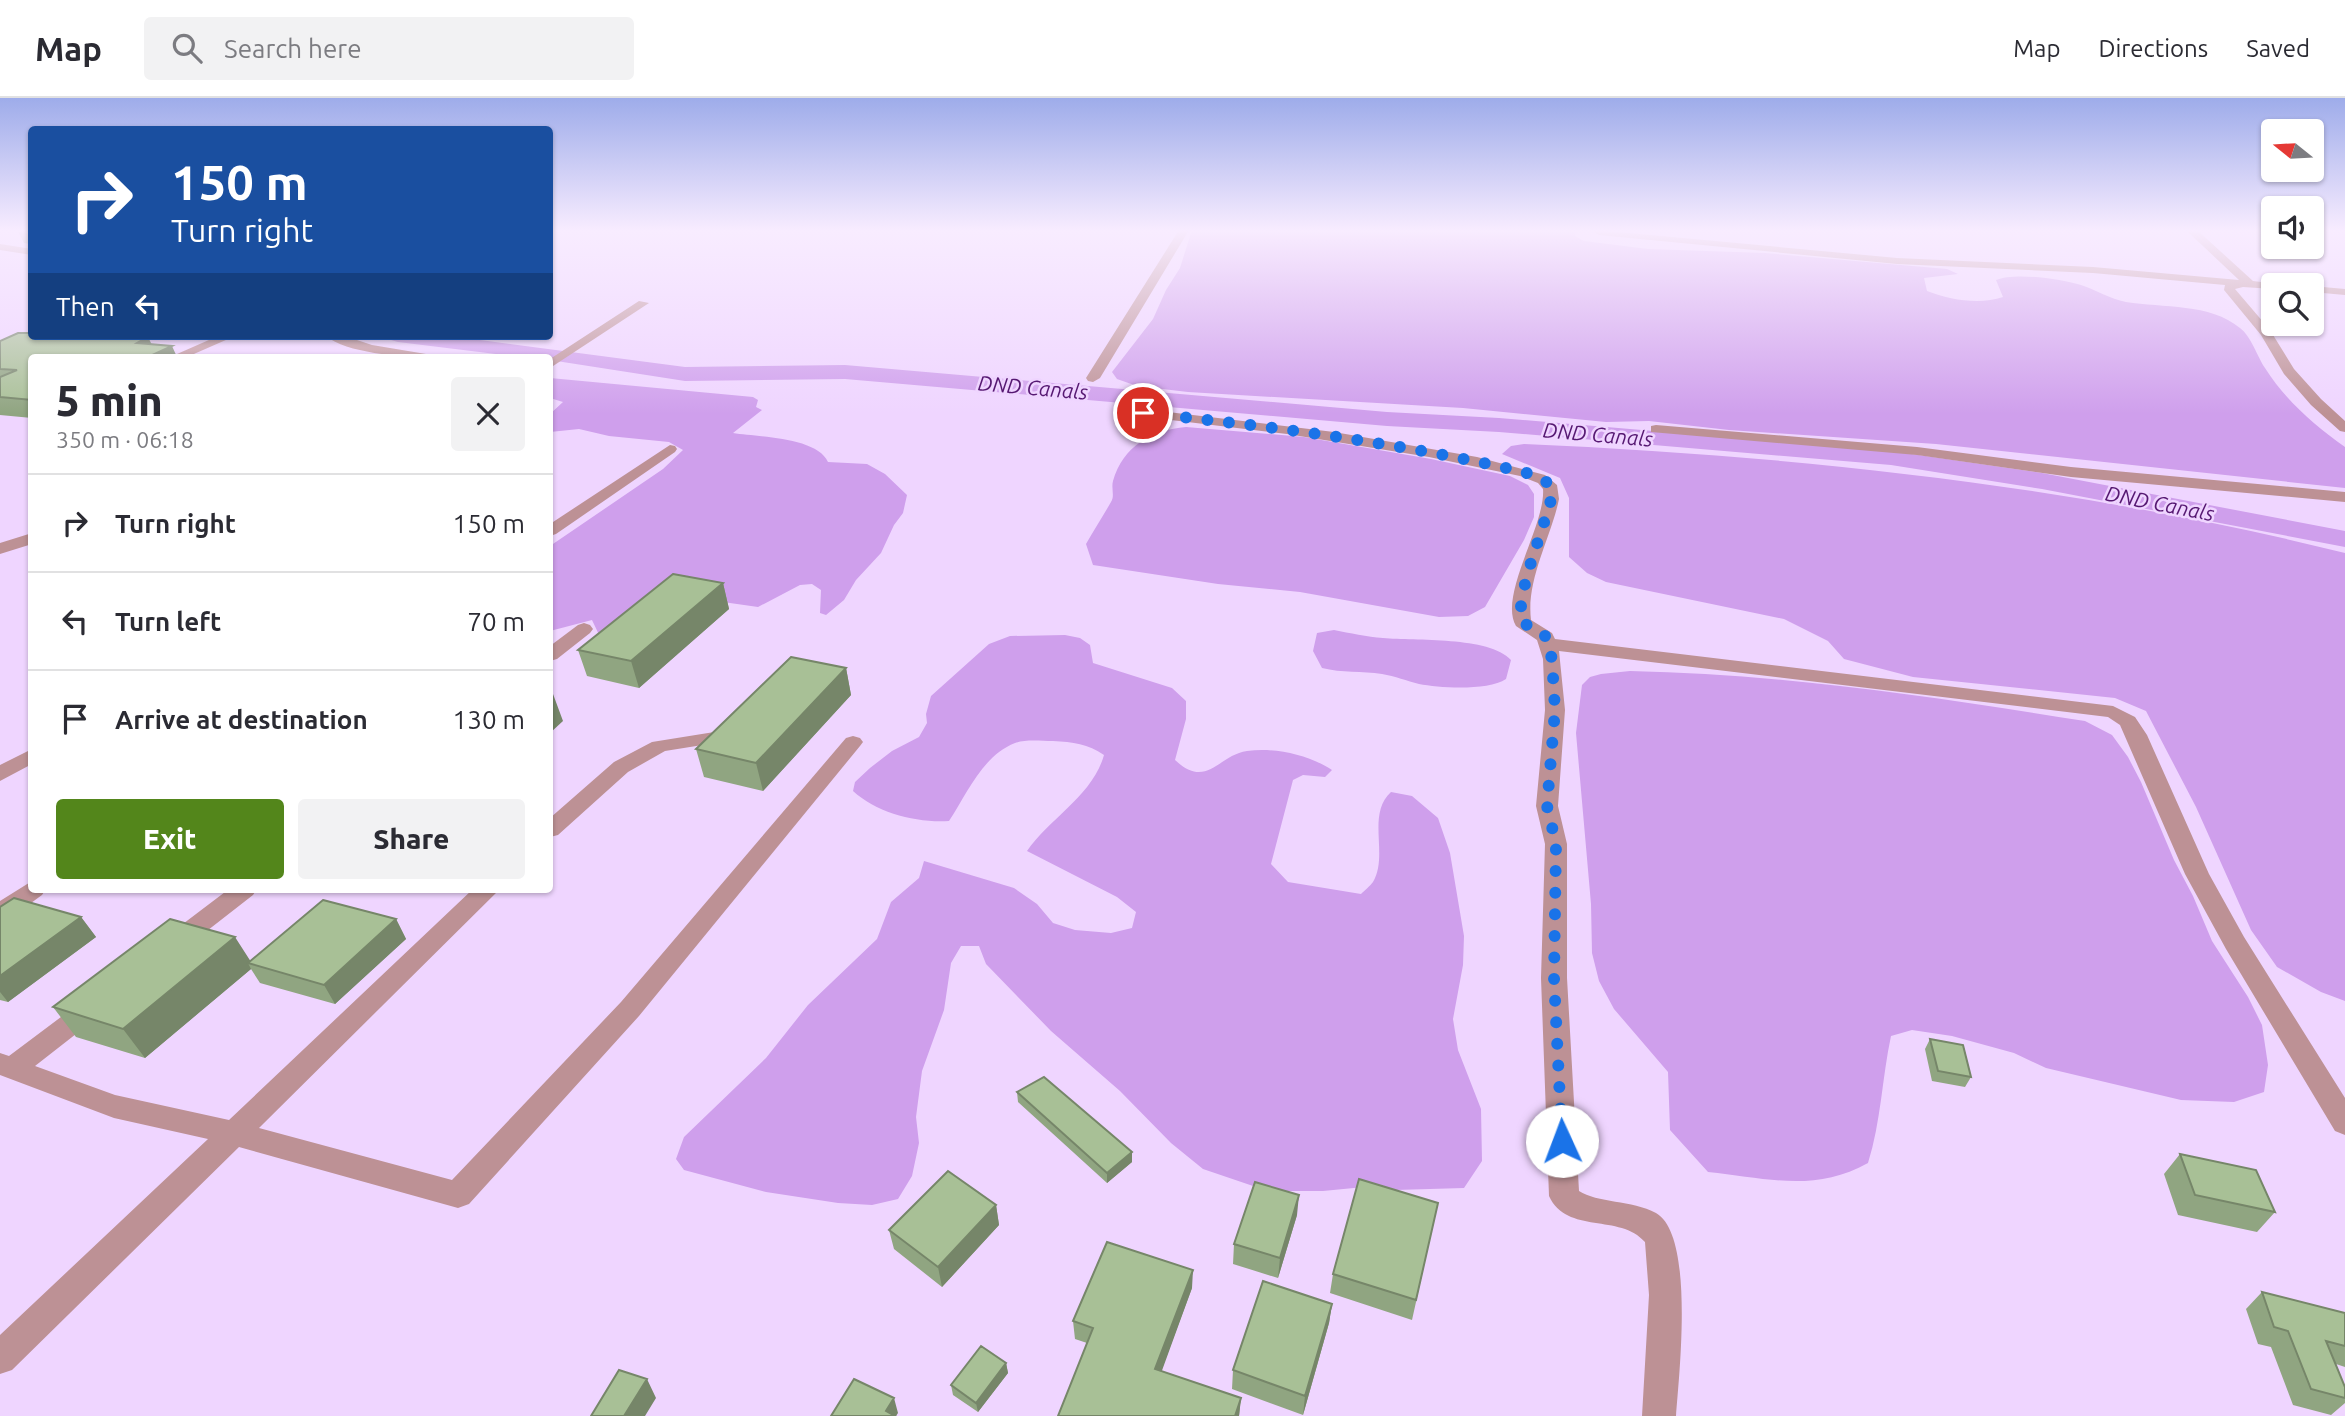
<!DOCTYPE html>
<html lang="en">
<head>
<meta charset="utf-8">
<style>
	:root { --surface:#fff; --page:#f2f2f3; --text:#2b2b33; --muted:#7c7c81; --line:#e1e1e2; --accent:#53861b }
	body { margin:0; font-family:Ubuntu,sans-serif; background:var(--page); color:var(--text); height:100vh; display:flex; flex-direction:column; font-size:26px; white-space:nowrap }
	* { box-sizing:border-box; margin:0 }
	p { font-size:23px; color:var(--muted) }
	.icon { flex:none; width:38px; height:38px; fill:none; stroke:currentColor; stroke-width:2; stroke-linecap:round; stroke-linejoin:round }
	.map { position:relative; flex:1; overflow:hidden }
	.drawer { position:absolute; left:28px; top:256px; width:525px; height:539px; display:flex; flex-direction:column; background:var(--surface); border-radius:7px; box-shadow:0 2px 5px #0004 }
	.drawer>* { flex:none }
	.banner { position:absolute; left:28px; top:28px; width:525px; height:214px; border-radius:7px; box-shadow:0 2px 5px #0004; background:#1a4fa0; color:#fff; overflow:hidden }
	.needle { width:46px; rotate:288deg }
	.controls { position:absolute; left:2261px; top:21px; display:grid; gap:14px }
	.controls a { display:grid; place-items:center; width:63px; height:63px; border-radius:7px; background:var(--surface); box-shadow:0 2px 5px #0004; font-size:35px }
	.pin { position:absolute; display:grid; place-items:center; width:60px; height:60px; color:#fff; margin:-30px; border:4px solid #fff; border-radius:50%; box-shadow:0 2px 7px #0007 }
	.me { position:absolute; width:77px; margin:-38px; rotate:358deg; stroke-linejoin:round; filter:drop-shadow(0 0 5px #0008) }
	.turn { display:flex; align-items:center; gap:24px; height:147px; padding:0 28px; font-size:32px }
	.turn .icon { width:91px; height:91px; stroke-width:2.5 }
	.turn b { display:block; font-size:49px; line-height:60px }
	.then { display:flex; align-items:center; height:66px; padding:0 28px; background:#0003; gap:14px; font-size:26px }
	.round { display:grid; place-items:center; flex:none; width:74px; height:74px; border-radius:7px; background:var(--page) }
	.head { display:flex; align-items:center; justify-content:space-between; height:119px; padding:0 28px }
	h1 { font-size:42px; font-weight:800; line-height:52px }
	.cta { display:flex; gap:14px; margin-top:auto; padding:14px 28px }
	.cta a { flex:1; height:80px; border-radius:7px; background:var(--accent); color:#fff; font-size:28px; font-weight:800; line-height:80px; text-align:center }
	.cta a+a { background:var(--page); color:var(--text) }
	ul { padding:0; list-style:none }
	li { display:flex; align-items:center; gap:21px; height:98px; padding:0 28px; border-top:2px solid var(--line) }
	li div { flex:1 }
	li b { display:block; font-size:26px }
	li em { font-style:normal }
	header { display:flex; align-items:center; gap:42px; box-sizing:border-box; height:98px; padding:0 35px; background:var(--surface); border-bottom:2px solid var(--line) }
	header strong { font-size:33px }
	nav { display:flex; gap:38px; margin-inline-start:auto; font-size:24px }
	.search { width:490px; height:63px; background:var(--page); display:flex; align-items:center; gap:18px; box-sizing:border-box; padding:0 24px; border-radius:7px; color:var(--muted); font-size:26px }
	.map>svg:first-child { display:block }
	.water { fill:#cf9fec }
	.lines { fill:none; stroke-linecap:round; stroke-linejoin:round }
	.canal { fill:#cf9fec; fill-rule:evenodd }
	.minor { fill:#bd9195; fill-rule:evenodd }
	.wall { fill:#90a581 }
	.shaded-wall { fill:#768669 }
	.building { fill:#a8c096; stroke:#768669; stroke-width:2 }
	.route { stroke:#1a73e8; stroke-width:12; stroke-dasharray:0 21.6 }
	.labels { text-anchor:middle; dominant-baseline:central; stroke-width:5; stroke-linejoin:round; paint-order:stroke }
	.far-water-label { font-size:21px; font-style:italic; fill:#561872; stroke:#efd5ff }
</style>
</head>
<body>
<header>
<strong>Map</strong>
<div class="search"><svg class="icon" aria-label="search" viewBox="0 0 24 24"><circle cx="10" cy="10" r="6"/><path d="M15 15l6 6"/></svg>Search here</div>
<nav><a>Map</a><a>Directions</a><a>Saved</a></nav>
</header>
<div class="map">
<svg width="2345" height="1318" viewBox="0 0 2345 1318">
	<rect width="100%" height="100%" fill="#efd5ff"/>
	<path class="water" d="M1192 132H1576L1575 138 1584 143 1648 151 1765 155 1947 171 1958 176 1924 180 1927 193C1950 202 1980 207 2003 199L1996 182C2015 174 2061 181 2081 187 2096 192 2110 201 2126 204 2163 210 2210 205 2240 230 2251 238 2257 258 2265 270 2286 303 2314 327 2345 349V390L1936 346 1729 332 1649 323 1606 324 1463 310 1188 294 1137 288 1117 281 1112 274 1153 221 1166 192 1180 170Z
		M550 280 753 299 758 302 756 309 762 312 733 335C758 339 817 339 828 364L867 366 885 376 907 397 903 415 894 427 881 455 856 482 844 502 826 517 820 515 821 492 812 486 800 487 758 509 723 504 602 543 592 522 550 533V448L663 371 683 352 669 344 609 338 579 331 550 334V316L563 304 550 300Z
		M1186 329 1304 339 1431 361 1510 378 1528 387 1534 396V419L1524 442 1485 509 1468 518 1439 519 1300 494 1218 486 1093 467 1086 446C1094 432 1103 418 1111 404 1115 398 1111 390 1113 383 1123 348 1152 332 1186 329Z
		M1524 346C1800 358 2076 388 2345 455V903L2321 894 2277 869 2251 832 2196 709 2146 613 2115 600 1913 579 1844 561 1828 543 1784 521 1606 484 1587 475 1569 459V400L1560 380 1502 356 1511 348Z
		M1334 532C1350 535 1367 539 1383 540 1415 543 1489 538 1511 562L1506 581C1488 593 1440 590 1419 586 1407 583 1395 578 1382 576 1362 573 1342 575 1322 570L1313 553 1317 535Z
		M1065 537 1080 540 1090 547 1093 565 1172 590 1186 603V621L1175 662C1207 692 1218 657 1247 653 1275 649 1309 657 1332 672L1325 679 1303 677 1293 682 1271 766 1288 784 1361 796C1364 793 1370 788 1373 784 1389 757 1366 717 1391 694L1412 698 1438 720 1450 755 1464 838 1463 867 1453 921 1458 952 1481 1011 1482 1063 1464 1090 1395 1092 1364 1089 1323 1093H1287L1256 1089 1203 1071 1171 1045 1120 993 1051 933 986 866 979 848H961L951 865 944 912 922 973 916 1019 919 1045 912 1078 898 1101 872 1107 838 1105 766 1094 684 1072 676 1061 684 1039 766 960 808 907 877 841 891 804 919 780 924 763 1014 790 1037 806 1053 825 1075 832 1111 835 1132 830 1136 814 1117 799 1027 753C1050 720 1093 697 1104 657 1088 646 1073 644 1053 643 1041 643 1026 641 1015 645 982 658 967 696 949 723 916 725 877 715 853 693L855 684 870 670 892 653 919 639 927 625 926 616 931 598 989 546 1010 538Z
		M1630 573C1783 576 1934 599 2085 623L2112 637 2128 659 2141 684 2174 762 2193 798 2212 843 2248 899 2262 927 2268 967 2264 994 2234 1004 2181 1002 2046 970 2014 955 1952 938 1912 932 1891 938C1882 980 1881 1024 1868 1065 1814 1095 1767 1080 1708 1074L1670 1032 1668 974 1614 911 1599 883 1592 855 1591 806 1576 635 1582 587 1590 579 1601 576Z"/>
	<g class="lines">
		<path class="canal" d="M388 238H450L685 269 845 267 1387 314 1499 320 1891 353 2042 375 2345 433V449L2042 391 1891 367 1499 334 1387 328 845 281 685 283 550 262V259H521L398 244 391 242Z"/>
		<path class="minor" d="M1179 132H1189L1100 280 1093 284 1088 283 1086 280Z
			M1596 132 1897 160 2093 169 2239 182 2186 132H2197L2253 183 2277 186 2273 187V191L2243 189 2235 191 2270 232 2294 271 2321 301 2345 323V334L2340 333 2311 307 2284 276 2261 237 2224 192 2225 187 2093 175 1897 166 1599 137 1594 134Z
			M0 146 32 151V157L0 152Z
			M2312 188 2345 191V197L2312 194Z
			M639 203 649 205 550 270V261Z
			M218 238H235L187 259H179L177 256Z
			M326 238H345L372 247 426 256 427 259C401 259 346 255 326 238Z
			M1143 311 1334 334 1477 359 1545 377 1557 387 1559 401C1551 440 1526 481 1531 522L1552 535 1555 541 2113 608 2135 619 2147 637 2209 776 2244 839 2345 1000V1037L2335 1033 2226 851 2185 776 2120 627 2108 619 1559 553 1565 612 1558 708 1567 746V880L1579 1093C1597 1105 1632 1102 1656 1115 1695 1137 1679 1277 1676 1318H1642L1649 1197 1645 1144C1620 1115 1567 1137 1549 1098L1541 880 1545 746 1536 708 1545 612 1543 561 1537 542 1516 528C1498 498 1546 426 1543 391L1538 385 1520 378 1429 359 1287 336 1138 318 1136 315Z
			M1656 327 1917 349 2071 369 2345 394V404L2071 379 1917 357 1651 334V328Z
			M670 347 675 348 677 351 675 354 556 436 550 438V426Z
			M32 435V446L0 456V445Z
			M584 525 590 527 593 531 590 535 557 561 550 563V548L578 527Z
			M733 631 740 633 743 637 740 641 665 653 628 674 558 737 550 739V720L614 664 652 644Z
			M853 638 860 640 863 644 860 648 639 918 469 1106 458 1110 239 1049 12 1272 0 1276V1237L208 1041 114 1020 0 977V955L9 958 81 904 90 901 99 904 103 911 99 918 35 968 115 997 229 1022 473 791H500L259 1030 452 1082 621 904 846 640Z
			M32 651V666L0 683V667Z
			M32 783V791H46L42 797 9 821 0 824V803Z
			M229 791H257L253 797 185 850 176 853 167 850 164 844 167 838Z"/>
	</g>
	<path class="wall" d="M32 132V146L24 145 19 135Z
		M0 243 32 259V320L0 317Z
		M723 485 729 511 639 590 587 578 578 552Z
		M846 570 851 597 763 693 704 679 696 651Z
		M0 809 81 819 96 839 8 904 0 902Z
		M396 821 406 841 335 906 260 885 251 871 145 960 76 939 53 909 250 863Z
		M1930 941 1971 979 1965 989 1932 983 1925 951Z
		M1017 994 1132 1064 1107 1085 1018 1004Z
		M2180 1056 2275 1114 2257 1134 2178 1117 2164 1076Z
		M1438 1105 1412 1222 1330 1195 1333 1176Z
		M996 1107 999 1127 942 1189 894 1151 889 1132Z
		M1297 1117 1278 1180 1233 1166 1234 1146Z
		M1192 1190 1161 1273 1241 1300 1239 1318H1058L1087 1245 1075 1241 1073 1223Z
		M2262 1194 2345 1215V1269L2336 1266 2345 1289V1305L2331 1317 2293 1307 2271 1249 2258 1246 2246 1211Z
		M1332 1206 1329 1225 1303 1317 1232 1291 1233 1272Z
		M1006 1265 1008 1275 978 1314 953 1297 951 1287Z"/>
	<path class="shaded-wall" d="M148 239 156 255 172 248 177 259H144L137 245Z
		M723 485 729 511 639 590 631 563Z
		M846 570 851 597 763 693 756 665Z
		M553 596 563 623 550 635V599Z
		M81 819 96 839 8 904 0 894V878Z
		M396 821 406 841 335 906 324 887Z
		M235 839 253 867 248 865 251 871 145 960 123 931Z
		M1132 1054V1064L1107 1085V1075Z
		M1299 1097 1297 1117 1278 1180 1280 1160Z
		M996 1107 999 1127 942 1189 938 1169Z
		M1193 1172 1192 1190 1156 1289 1155 1271Z
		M1332 1206 1329 1225 1303 1317 1305 1298Z
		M1006 1265 1008 1275 978 1314 976 1305Z
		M647 1281 656 1300 645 1318H624Z
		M894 1300 898 1315 896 1318H888L886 1313Z
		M1241 1300 1239 1318H1235Z"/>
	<path class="building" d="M30 132H32V137L19 135Z
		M18 235H32V238L148 239 137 245 172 248 148 259H32V302L0 299V279L17 272 0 271V243Z
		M673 476 723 485 631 563 578 552Z
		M791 559 846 570 756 665 696 651Z
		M14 800 81 819 0 878V809Z
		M323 802 396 821 324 887 248 865Z
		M170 821 235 839 123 931 53 909Z
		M1930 941 1963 947 1971 979 1938 973Z
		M1044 979 1132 1054 1107 1075 1017 994Z
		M2180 1056 2256 1072 2275 1114 2195 1097Z
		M948 1073 996 1107 938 1169 889 1132Z
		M1359 1081 1438 1105 1416 1202 1333 1176Z
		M1255 1084 1299 1097 1280 1160 1234 1146Z
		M1107 1144 1193 1172 1155 1271 1241 1300 1235 1318H1058L1093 1230 1073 1223Z
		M1263 1183 1332 1206 1305 1298 1233 1272Z
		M2262 1194 2345 1215V1248L2326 1243 2345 1289V1300L2311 1291 2288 1233 2274 1229Z
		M981 1248 1006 1265 976 1305 951 1287Z
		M619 1272 647 1281 624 1318H591Z
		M854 1281 894 1300 886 1313 895 1318H831Z"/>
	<linearGradient id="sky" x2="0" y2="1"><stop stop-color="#9eacea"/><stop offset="0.42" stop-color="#f8ecff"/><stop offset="1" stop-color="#f8ecff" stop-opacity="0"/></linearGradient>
	<rect width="2345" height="316" fill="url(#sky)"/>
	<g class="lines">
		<path class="route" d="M1143 315C1271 328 1398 345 1524 374 1534 378 1547 380 1551 391 1553 398 1549 410 1546 418 1539 443 1515 502 1522 524L1545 538 1552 561 1555 612 1547 708 1556 746 1554 880 1562 1043"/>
	</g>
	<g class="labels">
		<g class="far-water-label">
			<text transform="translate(1033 289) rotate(5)">DND Canals</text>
			<text transform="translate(1598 336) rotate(5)">DND Canals</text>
			<text transform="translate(2160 405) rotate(11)">DND Canals</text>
		</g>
	</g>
</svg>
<div class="controls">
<a><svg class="needle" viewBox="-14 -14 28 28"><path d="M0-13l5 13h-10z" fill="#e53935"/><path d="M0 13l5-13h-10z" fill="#7c7c81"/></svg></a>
<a><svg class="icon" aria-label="sound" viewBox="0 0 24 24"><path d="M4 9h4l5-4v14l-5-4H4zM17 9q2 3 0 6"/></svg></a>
<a><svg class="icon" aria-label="search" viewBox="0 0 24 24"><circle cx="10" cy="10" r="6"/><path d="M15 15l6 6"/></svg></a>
</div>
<div class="pin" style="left:1143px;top:315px;background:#d93025"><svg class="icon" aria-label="arrive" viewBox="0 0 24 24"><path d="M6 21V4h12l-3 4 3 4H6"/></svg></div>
<svg class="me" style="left:1562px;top:1043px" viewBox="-20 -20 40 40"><circle r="19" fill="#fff"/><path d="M0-13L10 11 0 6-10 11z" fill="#1a73e8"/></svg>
<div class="banner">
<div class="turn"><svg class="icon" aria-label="right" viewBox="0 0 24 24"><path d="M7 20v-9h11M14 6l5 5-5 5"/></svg><div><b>150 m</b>Turn right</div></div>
<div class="then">Then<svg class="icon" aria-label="left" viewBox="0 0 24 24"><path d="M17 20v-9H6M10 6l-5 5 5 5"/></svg></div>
</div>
<section class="drawer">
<div class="head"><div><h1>5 min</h1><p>350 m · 06:18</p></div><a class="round"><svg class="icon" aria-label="close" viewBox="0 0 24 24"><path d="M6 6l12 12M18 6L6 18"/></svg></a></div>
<ul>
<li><svg class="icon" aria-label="right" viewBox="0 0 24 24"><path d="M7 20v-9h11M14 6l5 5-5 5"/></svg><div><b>Turn right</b></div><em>150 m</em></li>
<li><svg class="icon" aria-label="left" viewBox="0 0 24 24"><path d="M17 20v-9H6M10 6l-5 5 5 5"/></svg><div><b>Turn left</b></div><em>70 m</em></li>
<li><svg class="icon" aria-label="arrive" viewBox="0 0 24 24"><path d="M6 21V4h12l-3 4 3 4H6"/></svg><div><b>Arrive at destination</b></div><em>130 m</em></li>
</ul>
<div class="cta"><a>Exit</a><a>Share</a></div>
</section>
</div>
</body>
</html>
